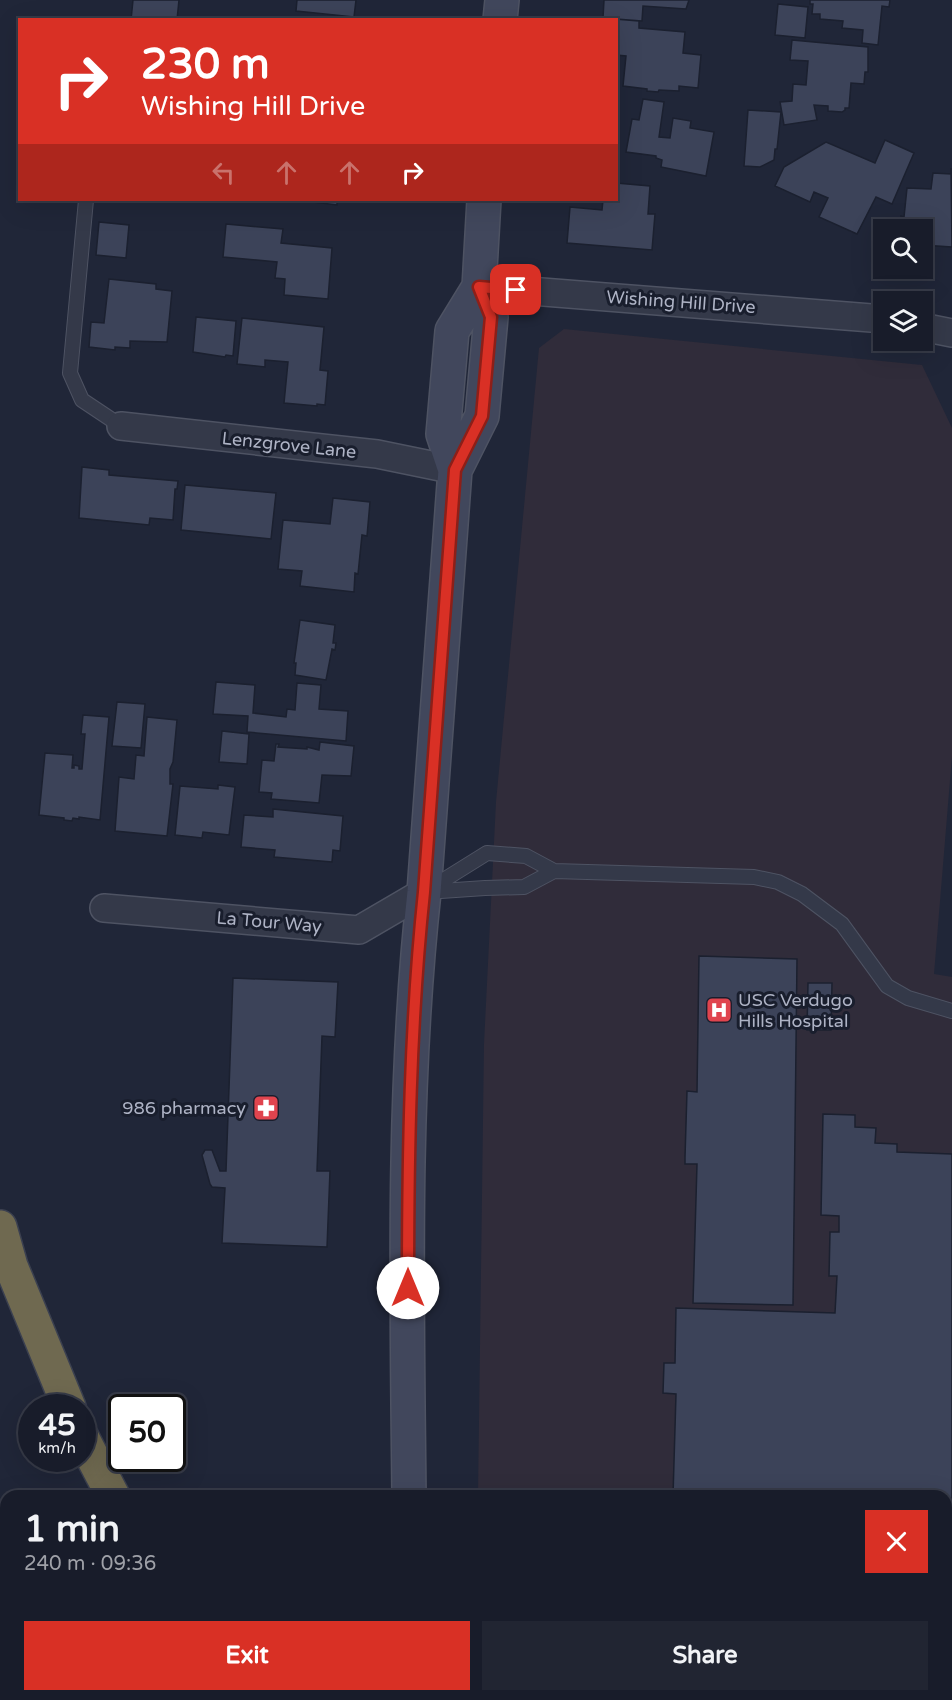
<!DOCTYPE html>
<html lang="en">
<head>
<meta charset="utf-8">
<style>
	:root { --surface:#181c2a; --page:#212532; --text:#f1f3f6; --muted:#9fa1a8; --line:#363a47; --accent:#d93025 }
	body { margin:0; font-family:"Varela Round",sans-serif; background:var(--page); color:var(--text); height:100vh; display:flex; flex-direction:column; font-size:22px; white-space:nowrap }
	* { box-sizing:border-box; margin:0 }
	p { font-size:20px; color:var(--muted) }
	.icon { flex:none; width:33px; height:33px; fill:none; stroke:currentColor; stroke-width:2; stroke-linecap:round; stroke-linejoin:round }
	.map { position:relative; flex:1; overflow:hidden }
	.side { position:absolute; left:0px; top:1490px; width:952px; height:212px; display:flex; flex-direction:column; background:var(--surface); border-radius:18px 18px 0 0; box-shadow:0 6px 24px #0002,0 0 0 2px var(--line) }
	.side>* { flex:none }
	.guide { position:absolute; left:18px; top:18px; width:600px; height:183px; border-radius:0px; box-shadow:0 6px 24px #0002,0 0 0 2px var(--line); background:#d93025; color:#fff; overflow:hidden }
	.tools { position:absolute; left:873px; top:219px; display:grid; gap:12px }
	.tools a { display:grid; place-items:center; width:60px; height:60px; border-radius:0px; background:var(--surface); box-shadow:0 6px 24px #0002,0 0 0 2px var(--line); font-size:30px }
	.speed { position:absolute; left:18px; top:1394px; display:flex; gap:12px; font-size:30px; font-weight:700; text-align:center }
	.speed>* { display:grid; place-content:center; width:78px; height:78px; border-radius:50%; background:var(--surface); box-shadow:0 6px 24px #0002,0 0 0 2px var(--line); line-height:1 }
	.speed small { font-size:15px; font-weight:400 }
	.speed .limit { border:3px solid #111; border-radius:9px; background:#fff; color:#111 }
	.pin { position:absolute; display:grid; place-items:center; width:51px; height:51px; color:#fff; margin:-26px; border-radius:12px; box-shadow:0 3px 9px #0006 }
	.me { position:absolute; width:66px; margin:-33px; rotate:0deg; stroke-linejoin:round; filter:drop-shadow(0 0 4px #0008) }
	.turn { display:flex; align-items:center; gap:21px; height:126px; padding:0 24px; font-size:27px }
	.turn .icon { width:78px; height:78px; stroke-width:2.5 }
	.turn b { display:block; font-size:42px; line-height:51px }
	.lanes { display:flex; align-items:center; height:57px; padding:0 24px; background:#0003; justify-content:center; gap:30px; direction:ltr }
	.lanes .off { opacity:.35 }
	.round { display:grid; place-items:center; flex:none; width:63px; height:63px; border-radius:0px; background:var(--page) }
	.head { display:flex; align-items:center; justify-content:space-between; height:102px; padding:0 24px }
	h1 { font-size:36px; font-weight:700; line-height:45px }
	.cta { display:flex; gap:12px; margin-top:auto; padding:12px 24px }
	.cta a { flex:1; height:69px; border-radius:0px; background:var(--accent); color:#fff; font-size:24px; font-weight:700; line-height:69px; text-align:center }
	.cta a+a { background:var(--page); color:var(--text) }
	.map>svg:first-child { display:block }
	.medical { fill:#302c3a }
	.building { fill:#3c4359; stroke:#1b202f; stroke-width:1.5 }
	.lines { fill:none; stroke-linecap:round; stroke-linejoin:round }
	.service-casing { stroke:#4e5363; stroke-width:16 }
	.minor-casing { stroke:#4e5363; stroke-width:30 }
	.secondary-casing { stroke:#4e5363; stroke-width:36 }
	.motorway-casing { stroke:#3b4050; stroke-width:36 }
	.service { stroke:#343949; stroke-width:14 }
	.minor { stroke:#343949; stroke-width:27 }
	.secondary { stroke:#41475c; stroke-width:33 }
	.motorway { stroke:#6f6950; stroke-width:33 }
	.route-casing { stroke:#8d1f18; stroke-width:15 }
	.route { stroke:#d93025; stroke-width:10 }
	.labels { text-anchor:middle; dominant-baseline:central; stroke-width:6; stroke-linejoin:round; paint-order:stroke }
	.street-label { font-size:18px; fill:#aeb3c5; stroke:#191e2d }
	.poi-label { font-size:18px; fill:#aeb3c5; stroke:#191e2d; text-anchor:start }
</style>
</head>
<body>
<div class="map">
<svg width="952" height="1700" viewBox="0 0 952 1700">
	<rect width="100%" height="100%" fill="#202638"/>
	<path class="medical" d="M564 329 922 365 952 428V756L934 974 952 977V1700H479V1695H946V1496H478L484 1044 496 802 539 348Z"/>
	<path class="building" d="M133 0H179L177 20H131Z
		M297 0H356L354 17 296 11Z
		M604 0H689L686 9 643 6 642 21 603 18Z
		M810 0H890L889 7 882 6 878 45 862 43 863 30 842 28 843 21 820 19V14H812L813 4H810Z
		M778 4 808 7 805 38 775 35Z
		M602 18 639 21V28L685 32 683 53 701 55 698 88 679 86V91L659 90 658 92 647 91V89L623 86 626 56 616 55V20H602Z
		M792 40 868 47V72H865L864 84 851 83 849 108H845V110L842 112 828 111V106L814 105 817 120 784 125 780 102 792 101 793 84 806 85 808 61 790 60Z
		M643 99 664 102 659 137 670 138 673 118 691 121 690 128 714 132 706 176 661 167 662 160 656 158V156L626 152 632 119 639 120Z
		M748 110 781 112 777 149H775L774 160 760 167 744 166Z
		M885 140 914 153 892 204 876 197 857 234 819 217 828 198 814 192 810 202 775 186 784 167 826 142 875 163Z
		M951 168 952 247 922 245V230H894L895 224 901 225V216L904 217 907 188 931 189 933 173 951 174Z
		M616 183 650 186 648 214H655L652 250 567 243 570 207 602 210 603 200H616Z
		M297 200H337V205Z
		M99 222 129 225 126 258 96 255Z
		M226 224 283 229 281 243 332 248 328 299 284 295 285 279 275 278 277 262 223 257Z
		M109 279 156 284V289L172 291 167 342 130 341V348L115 347V350L89 347 91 322 104 323Z
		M196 317 236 321 233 356 226 355 225 357 193 352Z
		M242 318 324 327 320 370 328 371 325 405 317 404V406L284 403 288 362 265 360V367L237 364Z
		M82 467 109 470V475L178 481 177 489H175L173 520 150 518 149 525 79 518Z
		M185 485 276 493 271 539 181 530Z
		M333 498 370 502 367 536 362 535 358 574 355 573 354 592 300 586 302 571 278 569 283 520 330 524Z
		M300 620 335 625 333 643H336L335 650 332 649 326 680 295 675 296 663H294Z
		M216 682 255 685 253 713 286 717 287 709 295 710 297 683 321 685 319 709 348 711 346 741 247 732 248 716 213 714Z
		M117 702 145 704 141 748 112 746Z
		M83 715 109 717 100 820 79 817V819L73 818 72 821 64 820V818L39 815 45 753 73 755 72 768H74V765L79 766V769H82L85 734H81Z
		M147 717 177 720 173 762 170 769V784H173L167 836 115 831 119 777 134 779 136 755 144 756Z
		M222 731 249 734 247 764 219 762Z
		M320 742 354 746 351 776 322 775 319 803 271 799 272 793 259 792 262 760 274 761 276 744H279L278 747 307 749V747L319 750Z
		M218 785 235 787 229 835 203 832 202 838 175 835 180 786 218 789Z
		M273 809 343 816 340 851 333 850 332 862 274 857 275 850 241 847 244 815 273 817Z
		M699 956 797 959 793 1305 693 1303 697 1164H685V1157L687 1091 697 1092Z
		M233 978 338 982 335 1037 322 1036 317 1171H330L327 1247 222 1243 225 1188 212 1187 210 1184 202 1155 205 1150H212L220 1171H226Z
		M808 983H832L831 1030H807Z
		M823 1114 855 1115V1127L876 1128 875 1143 897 1144V1152L952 1154V1575H946V1496H673L676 1394 663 1393 664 1363H675L676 1308 835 1313 837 1276H829L830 1232H839V1216L821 1215Z
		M0 1653 6 1664V1695H38L40 1700H0Z"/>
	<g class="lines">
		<defs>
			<path id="service" d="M86 200 70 373 82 400 121 426
				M426 891 487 853 526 856 554 871 754 877 778 882 802 894 842 924 887 986 908 998 952 1011
				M426 892 485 888 524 887 554 871
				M692 1695 697 1700"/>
			<path id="minor" d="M479 287 884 319
				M922 327 952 333
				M121 426 377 454 455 470
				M104 908 359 930 424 892"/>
			<path id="secondary" d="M500 20 502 0
				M455 470 443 434 452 331 479 287
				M409 1496C407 1295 402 1092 424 892L455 470 482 416 491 317 479 287 484 200
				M409 1700V1695"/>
			<path id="motorway" d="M0 1227 11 1266 69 1407
				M82 1437 113 1496
				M237 1695 241 1700"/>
		</defs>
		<use href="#service" class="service-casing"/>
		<use href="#minor" class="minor-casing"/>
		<use href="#secondary" class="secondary-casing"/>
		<use href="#motorway" class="motorway-casing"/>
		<use href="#service" class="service"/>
		<use href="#minor" class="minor"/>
		<use href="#secondary" class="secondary"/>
		<use href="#motorway" class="motorway"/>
	</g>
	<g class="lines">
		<defs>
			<path id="route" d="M408 1288C408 1156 410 1024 424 892L455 470 482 416 491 317 479 287 516 290"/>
		</defs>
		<use href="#route" class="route-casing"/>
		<use href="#route" class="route"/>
	</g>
	<defs>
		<symbol id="hospital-square" viewBox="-11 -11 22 22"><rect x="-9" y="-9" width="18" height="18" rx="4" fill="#e0444e" stroke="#191e2d"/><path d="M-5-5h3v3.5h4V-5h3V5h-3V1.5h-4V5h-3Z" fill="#fff"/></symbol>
		<symbol id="pharmacy-square" viewBox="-11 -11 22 22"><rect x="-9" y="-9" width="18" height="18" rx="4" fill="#e0444e" stroke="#191e2d"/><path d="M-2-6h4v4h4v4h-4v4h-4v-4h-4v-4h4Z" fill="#fff"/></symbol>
	</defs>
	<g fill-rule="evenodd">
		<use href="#hospital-square" x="704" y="995" width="30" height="30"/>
		<use href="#pharmacy-square" x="251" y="1093" width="30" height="30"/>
	</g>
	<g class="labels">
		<g class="street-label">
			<text transform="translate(681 302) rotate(4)">Wishing Hill Drive</text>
			<text transform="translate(289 445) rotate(6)">Lenzgrove Lane</text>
			<text transform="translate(269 922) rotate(5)">La Tour Way</text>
		</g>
		<g class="poi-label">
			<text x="738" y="1000">USC Verdugo<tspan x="738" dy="21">Hills Hospital</tspan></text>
			<text x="246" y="1108" text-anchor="end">986 pharmacy</text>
		</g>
	</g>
</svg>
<div class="tools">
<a><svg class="icon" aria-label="search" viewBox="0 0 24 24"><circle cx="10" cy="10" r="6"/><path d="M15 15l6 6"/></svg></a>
<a><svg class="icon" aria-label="layers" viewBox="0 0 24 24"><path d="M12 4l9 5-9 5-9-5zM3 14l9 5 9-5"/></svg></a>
</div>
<div class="speed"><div>45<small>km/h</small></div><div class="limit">50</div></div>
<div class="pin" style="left:516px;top:290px;background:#d93025"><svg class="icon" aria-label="arrive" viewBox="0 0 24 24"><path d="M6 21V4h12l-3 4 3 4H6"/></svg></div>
<svg class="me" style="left:408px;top:1288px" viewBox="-20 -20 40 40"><circle r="19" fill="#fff"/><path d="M0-13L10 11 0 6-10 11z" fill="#d93025"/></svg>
<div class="guide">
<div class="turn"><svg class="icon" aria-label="right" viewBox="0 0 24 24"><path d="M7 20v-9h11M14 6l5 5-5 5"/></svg><div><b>230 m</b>Wishing Hill Drive</div></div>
<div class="lanes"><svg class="icon off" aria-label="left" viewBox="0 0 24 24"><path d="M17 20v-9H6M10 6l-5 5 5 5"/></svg><svg class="icon off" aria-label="ahead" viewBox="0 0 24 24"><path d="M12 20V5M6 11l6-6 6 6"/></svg><svg class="icon off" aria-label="ahead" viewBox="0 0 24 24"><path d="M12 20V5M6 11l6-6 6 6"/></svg><svg class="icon" aria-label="right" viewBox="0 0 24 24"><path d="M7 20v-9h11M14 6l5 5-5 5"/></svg></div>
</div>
<section class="side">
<div class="head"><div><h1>1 min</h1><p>240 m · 09:36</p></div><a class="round" style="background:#d93025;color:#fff"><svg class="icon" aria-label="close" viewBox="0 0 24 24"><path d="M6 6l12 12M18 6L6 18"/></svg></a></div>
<div class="cta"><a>Exit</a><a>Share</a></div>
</section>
</div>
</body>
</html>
